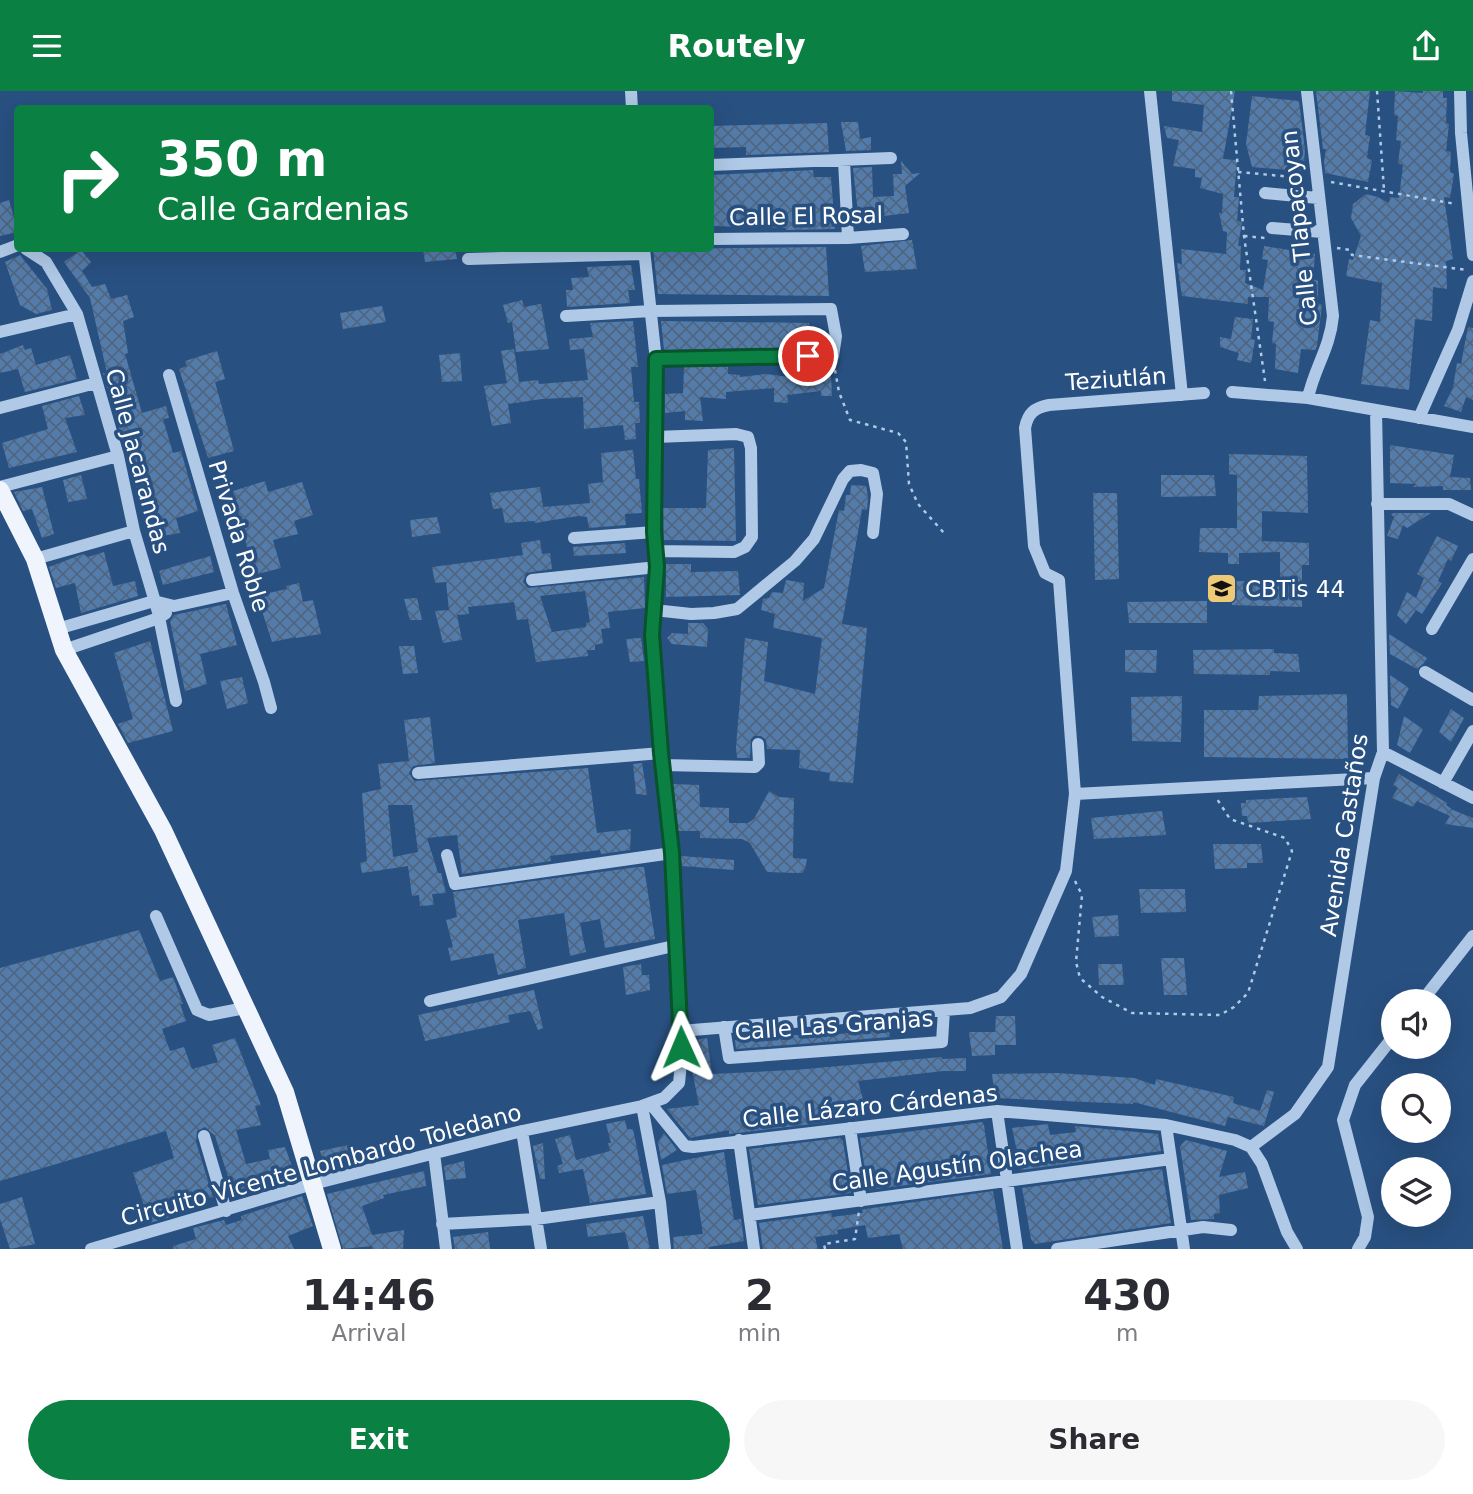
<!DOCTYPE html>
<html lang="en">
<head>
<meta charset="utf-8">
<style>
	:root { --surface:#fff; --page:#f7f7f7; --text:#2b2b33; --muted:#7c7c81; --accent:#0b8043 }
	body { margin:0; font-family:"DejaVu Sans",sans-serif; background:var(--page); color:var(--text); height:100vh; display:flex; flex-direction:column; font-size:26px; white-space:nowrap }
	* { box-sizing:border-box; margin:0 }
	p { font-size:23px; color:var(--muted) }
	.icon { flex:none; width:38px; height:38px; fill:none; stroke:currentColor; stroke-width:2; stroke-linecap:round; stroke-linejoin:round }
	.map { position:relative; height:1158px; overflow:hidden }
	.side { display:flex; flex-direction:column; background:var(--surface); flex:1 }
	.side>* { flex:none }
	.guide { position:absolute; left:14px; top:14px; width:700px; height:147px; border-radius:7px; box-shadow:0 7px 28px #0002; background:#0b8043; color:#fff; overflow:hidden }
	.buttons { position:absolute; left:1381px; top:898px; display:grid; gap:14px }
	.buttons a { display:grid; place-items:center; width:70px; height:70px; border-radius:50%; background:var(--surface); box-shadow:0 7px 28px #0002; font-size:35px }
	.pin { position:absolute; display:grid; place-items:center; width:60px; height:60px; color:#fff; margin:-30px; border:4px solid #fff; border-radius:50%; box-shadow:0 2px 7px #0007 }
	.me { position:absolute; width:77px; margin:-38px; rotate:359deg; stroke-linejoin:round; filter:drop-shadow(0 0 5px #0008) }
	.turn { display:flex; align-items:center; gap:24px; height:147px; padding:0 28px; font-size:32px }
	.turn .icon { width:91px; height:91px; stroke-width:2.5 }
	.turn b { display:block; font-size:49px; line-height:60px }
	.eta { display:flex; justify-content:space-evenly; align-items:center; height:119px; text-align:center }
	.eta b { font-size:42px; font-weight:600; line-height:49px }
	.primary-button { display:flex; gap:14px; margin-top:auto; padding:14px 28px }
	.primary-button a { flex:1; height:80px; border-radius:42px; background:var(--accent); color:#fff; font-size:28px; font-weight:600; line-height:80px; text-align:center }
	.primary-button a+a { background:var(--page); color:var(--text) }
	header { display:flex; justify-content:space-between; align-items:center; height:91px; padding:0 28px; background:var(--accent); color:#fff; font-size:32px; font-weight:600 }
	.map>svg:first-child { display:block }
	.building { fill:url(#building-cross-hatch); fill-rule:evenodd }
	.lines { fill:none; stroke-linecap:round; stroke-linejoin:round }
	.path { stroke:#afc9e6; stroke-width:2.5; stroke-dasharray:3.5 5; stroke-linecap:butt }
	.minor { stroke:#afc9e6; stroke-width:12 }
	.major { stroke:#f0f5fd; stroke-width:18 }
	.route-casing { stroke:#07532c; stroke-width:18 }
	.route { stroke:#0b8043; stroke-width:12 }
	.labels { text-anchor:middle; dominant-baseline:central; stroke-width:7; stroke-linejoin:round; paint-order:stroke }
	.street-label { font-size:23px; fill:#fff; stroke:#285081 }
	.poi-label { font-size:23px; fill:#fff; stroke:#285081; text-anchor:start }
</style>
</head>
<body>
<header><svg class="icon" aria-label="menu" viewBox="0 0 24 24"><path d="M4 6h16M4 12h16M4 18h16"/></svg>Routely<svg class="icon" aria-label="share" viewBox="0 0 24 24"><path d="M12 15V3M7 8l5-5 5 5M5 13v7h14v-7"/></svg></header>
<div class="map">
<svg width="1473" height="1158" viewBox="0 0 1473 1158">
	<defs>
		<pattern id="building-cross-hatch" width="8" height="8" patternUnits="userSpaceOnUse" patternTransform="scale(1.75)"><rect width="8" height="8" fill="#547cab"/><path d="M0 0l8 8M0 8l8-8" fill="none" stroke="#506680"/></pattern>
	</defs>
	<rect width="100%" height="100%" fill="#285081"/>
	<path class="building" d="M1172 0H1235L1223 68 1237 69 1234 106H1239L1237 130 1242 131 1238 155H1241L1240 179H1246L1245 192 1263 199 1268 169 1262 168 1264 155 1315 163 1313 188 1318 190V212L1322 214 1317 255 1315 259 1301 258 1298 282 1275 278 1276 253 1272 252 1274 231 1268 230 1269 206H1248V213L1182 205 1177 172 1182 173 1181 158 1226 163 1227 141 1223 140 1219 122H1222L1223 103 1200 97 1202 87 1195 86V78L1173 75 1179 49 1167 47 1164 35 1202 41 1204 14 1172 10Z
		M1316 0H1370L1365 44 1370 45 1367 67 1372 69 1368 91 1325 82 1324 71 1326 58H1323Z
		M1395 0 1423 2V0H1443V7H1447L1446 32 1449 33 1446 60 1451 61 1450 81 1454 83 1450 107 1444 106 1453 168 1446 170 1447 198 1433 196 1432 230 1415 228 1409 299 1361 293 1370 229 1380 231 1382 192 1346 185 1349 168 1353 169 1361 145 1351 127 1353 113 1366 103 1378 106 1389 112 1390 106 1399 107 1403 74 1398 72 1401 50 1396 49 1398 25 1394 24Z
		M1252 5 1299 10 1305 59 1303 85 1287 82V79L1252 76 1246 53Z
		M841 31H858L860 48 871 46V59L846 60Z
		M827 32 829 61 746 64V56L710 57V35Z
		M901 70 912 83 920 82 905 95 909 122 875 126V131L859 132 853 77 872 76 873 106 894 105 893 83H902Z
		M813 79 814 86H831L835 138 786 139V137L710 135V84Z
		M9 109 18 141 0 145V112Z
		M912 149 917 178 865 181 861 155Z
		M826 156 829 205 658 203 653 158Z
		M423 158H455L457 168 425 171Z
		M81 159 91 171 82 180 92 196 105 193 111 208 127 204 134 226 123 230 128 262 125 263 142 322 166 315 169 327 163 328 173 362 181 360 198 420 176 427 180 442 151 447 103 282H107L90 207 64 171Z
		M20 164 47 198 52 219 36 223 20 214 5 171Z
		M631 174 635 199H628L630 212 567 216 566 199H573L571 187 589 186 587 176Z
		M522 209 524 216 541 213 549 258 516 261 512 231 508 232 503 214Z
		M382 215 386 231 343 238 340 222Z
		M1235 226 1253 228 1251 248 1255 249 1251 272 1237 269 1239 262 1220 256V246L1231 248Z
		M633 230 638 276H631L634 311H639L640 332H635L636 348 625 349 623 334 584 338 583 306 542 308 508 313 511 332 492 335 484 295 507 292 501 260 514 258 519 291 538 289 539 293 588 289 584 258 570 259 569 248 593 246 590 232Z
		M661 230 809 232 810 238H822L823 256 664 259Z
		M1468 236 1473 237V309L1466 306 1461 321 1444 315 1453 297 1457 272 1461 273Z
		M23 254 25 259 31 257 36 274 70 264 77 288 25 301 18 278 0 282V263Z
		M217 260 225 288 215 291 234 360 208 367 179 278 187 275 185 270Z
		M460 262 462 290 442 291 439 264Z
		M684 276H728V283L740 284V286L766 283 789 286 788 279 799 278V287L831 284 832 305H821V300L787 304 788 312 774 311V297L726 301V308L700 306 703 330 685 329V320L665 322V303L683 302Z
		M79 305 85 324 65 327 77 361 9 377 2 352 48 338 42 315Z
		M1390 354 1454 364 1450 386 1470 387 1471 399H1443V395L1413 396 1416 393 1390 392Z
		M734 357 736 450 664 449 663 417H706L708 359Z
		M633 359 636 388H639L642 422 625 423 626 434 589 437 587 426 578 425 535 432 534 430 505 432 502 417 493 418 490 402 540 396 543 416 590 412 588 393 603 391 601 362Z
		M1229 363 1307 365 1308 422 1262 420V450L1309 452V474H1302V516L1232 514 1231 490 1280 491V461L1239 462V473H1228V462L1199 461 1200 437H1237V384L1229 383Z
		M81 384 87 408 68 411 63 389Z
		M1161 384H1214L1216 405 1161 406Z
		M265 390 268 401 302 391 313 424 294 430 298 443 273 449 281 477 254 484 233 400Z
		M851 394 866 395 868 406 867 419 862 418 842 533 867 537 853 692 829 690 830 682 799 677 800 659 767 658 766 649 761 645H754L751 648 750 667H737L736 656 745 547 768 551 764 590 815 603 822 547 773 537 775 523 761 519 763 508 769 507 772 501 783 502 786 489 804 492 803 510 824 497 839 419 844 420 846 404H850Z
		M42 396 54 443 42 447 32 418 23 420 14 401Z
		M1093 402H1117L1119 488 1095 489Z
		M1395 422H1431L1407 437 1403 434 1398 448 1387 445 1394 426 1391 423Z
		M437 426 441 442 412 446 410 429Z
		M1437 445 1458 455 1451 470 1448 468 1438 490 1442 492 1422 523 1416 519 1406 533 1397 524 1407 501 1416 507 1424 487 1417 483Z
		M540 449 542 463 550 462 552 478 526 482 523 491 528 497 644 486 645 517 608 521 610 537 601 538 603 552 595 554V559H587L588 565 536 571 528 528 517 529 514 511 468 516 469 523 457 524 462 549 443 552 435 520 449 519 446 491 435 492 432 476 523 464 521 452ZM585 500 590 531 586 532V536L552 541 540 505Z
		M625 452 626 462 574 465 573 456Z
		M104 461 113 495 135 490 138 505 81 522 75 492 56 497 49 476 83 463 88 466Z
		M210 465 214 481 163 494 159 480Z
		M666 473H691V481L738 480 740 504 666 506Z
		M299 492 303 511 313 509 321 543 296 547V546L272 551 261 517 255 518 251 506 287 498 286 495Z
		M417 507 422 529H410L404 508Z
		M1207 510V532H1129L1127 511Z
		M226 513 237 554 200 563 207 593 185 600 170 530 174 524Z
		M688 532H703L708 538 707 556 672 553 667 547 672 542 688 543Z
		M1389 543 1427 567 1424 572 1417 578 1390 563Z
		M641 547 644 570 630 571 626 548Z
		M150 550 173 640 128 652 118 633 133 628 114 562Z
		M399 555H414L418 582 403 583Z
		M1274 558V562L1298 563 1300 581 1270 580V584L1194 583 1193 559Z
		M1125 559H1157L1156 582 1125 581Z
		M1390 584 1409 597 1398 618 1391 614Z
		M242 586 248 612 227 618 220 590Z
		M1347 603 1348 668 1204 666V619H1258L1259 605Z
		M1182 605 1181 651 1132 650 1131 606Z
		M1451 618 1464 627 1451 651 1439 641Z
		M1404 625 1423 638 1410 662 1397 654Z
		M430 626 435 672 413 675 409 682 414 690 588 677 597 742 631 738 630 759 601 763 600 759 550 765 551 770 462 783 457 744 427 747 438 782H441L446 802 432 803 434 814 420 815 419 804 412 805 408 775 362 782 360 772 367 770 362 702 381 698 378 673 409 670 404 629ZM388 714H412L418 761 393 766Z
		M642 672 647 704 636 703 633 673Z
		M1399 683 1447 712 1446 714 1453 719 1473 727V737L1445 733 1450 725 1417 710 1413 716 1392 707 1398 697 1393 694Z
		M673 693 699 694 700 716 729 717V732H748L754 728 769 700 779 706 794 707 793 767 807 768 805 778 802 782H795L767 781 750 752 742 748 700 747V740H678Z
		M1307 706 1311 728 1248 732 1247 725H1242L1241 712H1246V709Z
		M1162 720 1166 744 1094 748 1091 727Z
		M1213 753H1261L1263 772H1247V777L1215 778Z
		M681 765 734 769V779L682 775Z
		M638 776H644L655 848 605 857 600 828 580 832 586 861 570 865 564 822 518 829 526 877 498 884 493 862 451 870 448 857 453 856 446 829 457 826 453 801Z
		M1139 798H1185L1186 821 1141 822Z
		M1118 824 1119 845 1095 846 1092 826Z
		M139 839 160 890 173 886 183 913H180L186 930 162 938 170 960 184 956 192 978 218 971 212 954 235 947 261 1014 255 1015 261 1034 236 1039 246 1073 270 1068 268 1059 285 1056 297 1089 257 1100 254 1095 233 1101 215 1045 205 1036 197 1040 196 1051 213 1106 189 1112 192 1119 150 1132 133 1082 174 1067 166 1040 0 1090V877Z
		M1161 867H1184L1187 904H1164Z
		M641 873 642 884H649L650 899 626 904 623 876Z
		M1098 873H1122L1124 894H1099Z
		M534 899 543 937 538 939 530 920 508 924 510 931 425 950 418 924Z
		M996 925H1015L1016 954H995V964L972 965 969 941H995Z
		M889 938 890 946 736 958 735 949H763L790 944H832L856 941 857 942Z
		M707 947 712 983 794 979 941 966 942 968 966 967V980H943L858 990 867 1023 837 1027V1030L729 1043V1039L690 1047 667 1018 699 1014 691 974V950Z
		M1057 982 1134 987 1155 994 1156 988 1234 1006 1233 1012 1260 1020 1267 999 1274 1001 1264 1035 1228 1026 1225 1035 1133 1011V1013L995 1007 992 983Z
		M625 1029 627 1038H633L646 1103 590 1112 583 1078 559 1082 557 1075 563 1073 555 1048 570 1044 576 1069 610 1060 608 1052H611L606 1033Z
		M982 1031 984 1034 991 1083 868 1099 860 1047Z
		M1048 1033 1050 1044 1076 1041 1075 1035 1158 1043 1161 1060 1021 1079 1012 1037Z
		M664 1042 677 1059 661 1069 658 1051Z
		M840 1047 843 1050 851 1102 758 1114 749 1058Z
		M1186 1049 1227 1060 1219 1086 1245 1081 1248 1097 1219 1104 1220 1122 1214 1123V1128L1191 1129 1180 1055Z
		M543 1052 545 1088H540L533 1055Z
		M348 1054 353 1072 325 1079 320 1060Z
		M724 1061 734 1129 741 1128 744 1150 709 1156V1158H674L673 1146 703 1143 696 1099 667 1103 662 1074Z
		M464 1070 466 1087 446 1089 444 1075Z
		M1162 1078 1171 1132 1035 1153 1031 1148 1022 1097Z
		M424 1080 426 1095 383 1104 384 1107 362 1115 372 1144 404 1139 403 1158H372V1155L343 1158 327 1103Z
		M993 1100 1003 1158H903L899 1143 868 1147 865 1134 837 1139 838 1143 815 1146 818 1158H763L759 1132 831 1122 832 1126 863 1122 862 1119 865 1118Z
		M302 1105 313 1135 288 1145 294 1158H173V1155L196 1148 193 1137 224 1129 226 1134 242 1129 241 1125Z
		M22 1106 35 1153 10 1158 0 1128V1113Z
		M643 1125 650 1158H629L625 1141 588 1146 586 1133Z
		M488 1141 490 1158H455L453 1146Z"/>
	<g class="lines">
		<path class="path" d="M1231 0 1244 145 1265 290
			M1377 0 1384 99
			M1238 81 1304 87
			M1331 91 1456 113
			M1244 145 1265 147
			M1337 157 1350 159 1352 164 1467 179
			M835 279 839 301 850 329 898 342 906 351 909 393 918 413 944 442
			M1075 790 1082 804 1076 871 1080 887 1102 906 1132 922 1220 924 1234 916 1248 902 1292 760 1285 747 1230 728 1217 708
			M825 1158 824 1153 855 1148 859 1120"/>
		<path class="minor" d="M631 0 632 18
			M1150 0 1182 304
			M1307 0 1333 225C1330 258 1314 277 1308 307
			M1460 0 1461 42 1473 164
			M844 70 848 147
			M710 74 891 67
			M1265 102 1318 107
			M1272 137 1322 141
			M710 148 848 147 903 143
			M26 158 46 171 77 223 118 365 134 440 158 521 176 610
			M0 161 18 154
			M468 168 644 163
			M566 225 651 220 831 218 836 245 833 265 656 268
			M0 241 77 223
			M169 284 233 502 264 591 271 617
			M1232 301 1308 307 1473 336
			M0 317 96 292
			M1419 327 1458 239 1473 190
			M0 396 118 365
			M1377 413H1449L1473 424
			M574 447 654 441
			M655 460 734 461 745 456 752 446 751 357 748 346 736 343 655 346
			M35 468 134 440
			M532 489 657 476
			M654 519 691 523 714 522 737 518 795 470 814 448 843 388 850 380 861 379 873 382 877 403 873 442
			M57 538 154 510 174 515 233 502
			M1432 538 1473 468
			M64 559 159 527 166 522
			M1425 581 1473 609
			M1383 661 1473 707
			M662 674 755 676 759 672 758 653
			M418 682 661 662
			M1443 692 1473 640
			M1075 703 1374 687
			M447 764 455 793 672 762
			M156 825 197 919 209 924 245 917
			M430 910 678 854
			M1422 910 1473 845
			M724 936 729 967 942 951 944 919
			M680 940 970 917 1001 906 1021 883 1066 780 1075 703 1059 489 1045 482 1034 455 1025 337C1028 322 1034 317 1049 314L1204 302
			M650 1012 685 1055 693 1056 997 1020 1166 1034 1235 1049 1251 1056 1262 1073 1287 1141 1297 1158
			M642 1015 660 1111 665 1158
			M997 1020 1017 1158
			M1166 1034 1184 1158
			M850 1037 861 1110
			M522 1040 541 1158
			M204 1045 226 1120
			M739 1049 754 1158
			M1251 1056 1295 1023 1328 976 1374 687 1383 661 1376 320
			M434 1062 446 1158
			M750 1124 1171 1068
			M442 1133 536 1128 660 1111
			M91 1158 313 1093 522 1040 642 1015 664 1007 679 992 681 972 678 854 672 762 661 662 652 544 657 476 654 441 657 279 644 158
			M1057 1158 1203 1136 1231 1139
			M1358 1158 1365 1146 1368 1126 1343 1029 1355 994 1393 946"/>
		<path class="major" d="M0 399 35 468 64 559 163 739 285 1001 332 1158"/>
	</g>
	<g class="lines">
		<defs>
			<path id="route" d="M681 956 672 762 661 662 652 544 657 476 654 441 656 268 808 265"/>
		</defs>
		<use href="#route" class="route-casing"/>
		<use href="#route" class="route"/>
	</g>
	<defs>
		<symbol id="school-square" viewBox="-11 -11 22 22"><rect x="-9" y="-9" width="18" height="18" rx="4" fill="#eec976" stroke="#285081"/><path d="M0-5L7-2L0 1L-7-2ZM-4 1L0 2.5L4 1V4Q0 6-4 4Z" fill="#111"/></symbol>
	</defs>
	<g fill-rule="evenodd">
		<use href="#school-square" x="1204" y="480" width="35" height="35"/>
	</g>
	<g class="labels">
		<g class="street-label">
			<text transform="translate(806 125) rotate(-1)">Calle El Rosal</text>
			<text transform="translate(1299 137) rotate(-96)">Calle Tlapacoyan</text>
			<text transform="translate(1116 288) rotate(-4)">Teziutlán</text>
			<text transform="translate(138 370) rotate(75)">Calle Jacarandas</text>
			<text transform="translate(239 445) rotate(73)">Privada Roble</text>
			<text transform="translate(1344 744) rotate(-81)">Avenida Castaños</text>
			<text transform="translate(834 934) rotate(-4)">Calle Las Granjas</text>
			<text transform="translate(870 1015) rotate(-6)">Calle Lázaro Cárdenas</text>
			<text transform="translate(321 1074) rotate(-15)">Circuito Vicente Lombardo Toledano</text>
			<text transform="translate(957 1075) rotate(-8)">Calle Agustín Olachea</text>
		</g>
		<g class="poi-label">
			<text x="1245" y="498">CBTis 44</text>
		</g>
	</g>
</svg>
<div class="buttons">
<a><svg class="icon" aria-label="sound" viewBox="0 0 24 24"><path d="M4 9h4l5-4v14l-5-4H4zM17 9q2 3 0 6"/></svg></a>
<a><svg class="icon" aria-label="search" viewBox="0 0 24 24"><circle cx="10" cy="10" r="6"/><path d="M15 15l6 6"/></svg></a>
<a><svg class="icon" aria-label="layers" viewBox="0 0 24 24"><path d="M12 4l9 5-9 5-9-5zM3 14l9 5 9-5"/></svg></a>
</div>
<div class="pin" style="left:808px;top:265px;background:#d93025"><svg class="icon" aria-label="arrive" viewBox="0 0 24 24"><path d="M6 21V4h12l-3 4 3 4H6"/></svg></div>
<svg class="me" style="left:681px;top:956px" viewBox="-20 -20 40 40"><path d="M0-17L14 15 0 8-14 15z" fill="#0b8043" stroke="#fff" stroke-width="4"/></svg>
<div class="guide">
<div class="turn"><svg class="icon" aria-label="right" viewBox="0 0 24 24"><path d="M7 20v-9h11M14 6l5 5-5 5"/></svg><div><b>350 m</b>Calle Gardenias</div></div>
</div>
</div>
<section class="side">
<div class="eta">
<div><b>14:46</b><p>Arrival</p></div>
<div><b>2</b><p>min</p></div>
<div><b>430</b><p>m</p></div>
</div>
<div class="primary-button"><a>Exit</a><a>Share</a></div>
</section>
</body>
</html>
